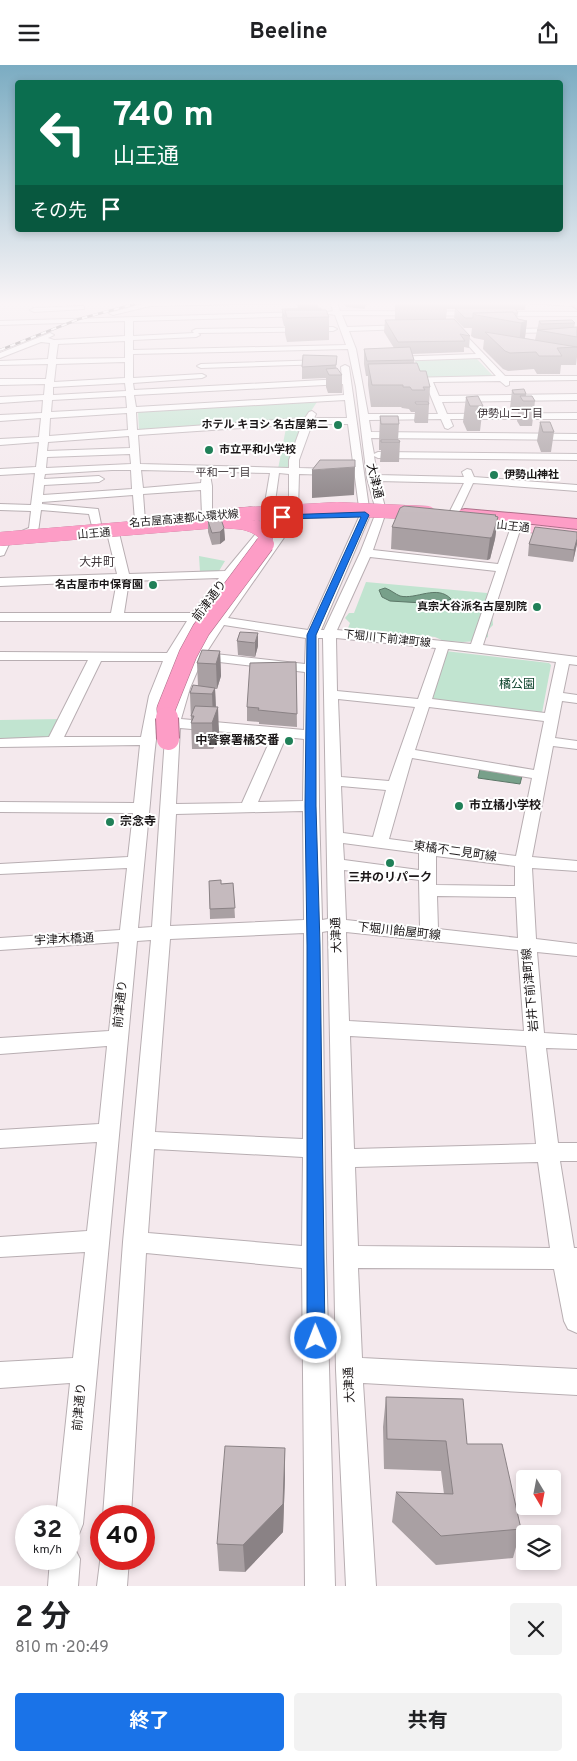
<!DOCTYPE html>
<html lang="ja">
<head>
<meta charset="utf-8">
<style>
	:root { --surface:#fff; --page:#f2f2f2; --text:#202124; --muted:#757577; --accent:#1a73e8 }
	body { margin:0; font-family:Overpass,"Noto Sans JP",sans-serif; background:var(--page); color:var(--text); height:100vh; display:flex; flex-direction:column; font-size:19px; white-space:nowrap }
	* { box-sizing:border-box; margin:0 }
	p { font-size:16px; color:var(--muted) }
	.icon { flex:none; width:28px; height:28px; fill:none; stroke:currentColor; stroke-width:2; stroke-linecap:round; stroke-linejoin:round }
	.map { position:relative; height:1521px; overflow:hidden }
	.drawer { display:flex; flex-direction:column; background:var(--surface); flex:1 }
	.drawer>* { flex:none }
	.hud { position:absolute; left:15px; top:15px; width:548px; height:152px; border-radius:5px; box-shadow:0 2px 8px #0003; background:#0b6e4f; color:#fff; overflow:hidden }
	.needle { width:32px; rotate:170deg }
	.buttons { position:absolute; left:516px; top:1405px; display:grid; gap:10px }
	.buttons a { display:grid; place-items:center; width:45px; height:45px; border-radius:5px; background:var(--surface); box-shadow:0 2px 8px #0003; font-size:25px }
	.speed { position:absolute; left:15px; top:1440px; display:flex; gap:10px; font-size:25px; font-weight:700; text-align:center }
	.speed>* { display:grid; place-content:center; width:65px; height:65px; border-radius:50%; background:var(--surface); box-shadow:0 2px 8px #0003; line-height:1 }
	.speed small { font-size:12px; font-weight:400 }
	.speed .limit { border:8px solid #d22; background:#fff; color:#111 }
	.pin { position:absolute; display:grid; place-items:center; width:42px; height:42px; color:#fff; margin:-21px; border-radius:10px; box-shadow:0 2px 8px #0006 }
	.me { position:absolute; width:55px; margin:-28px; rotate:359deg; stroke-linejoin:round; filter:drop-shadow(0 0 4px #0008) }
	.turn { display:flex; align-items:center; gap:18px; height:105px; padding:0 15px; font-size:22px }
	.turn .icon { width:65px; height:65px; stroke-width:2.5 }
	.turn b { display:block; font-size:35px; line-height:42px }
	.then { display:flex; align-items:center; height:48px; padding:0 15px; background:#0003; gap:10px; font-size:19px }
	.round { display:grid; place-items:center; flex:none; width:52px; height:52px; border-radius:5px; background:var(--page) }
	.summary { display:flex; align-items:center; justify-content:space-between; height:85px; padding:0 15px }
	h1 { font-size:30px; font-weight:700; line-height:38px }
	.action { display:flex; gap:10px; margin-top:auto; padding:10px 15px }
	.action a { flex:1; height:58px; border-radius:5px; background:var(--accent); color:#fff; font-size:20px; font-weight:700; line-height:58px; text-align:center }
	.action a+a { background:var(--page); color:var(--text) }
	header { display:flex; justify-content:space-between; align-items:center; height:65px; padding:0 15px; background:var(--surface); font-size:22px; font-weight:700 }
	.map>svg:first-child { display:block }
	.green { fill:#c1e4d0 }
	.water { fill:#78a08a; stroke:#5c7768 }
	.lines { fill:none; stroke-linecap:round; stroke-linejoin:round }
	.minor-casing { stroke:#b8aeb2; stroke-width:2 }
	.major-casing { stroke:#ae6e89; stroke-width:1 }
	.highway-casing { stroke:#ae6e89; stroke-width:2 }
	.minor { fill:#fff; fill-rule:evenodd }
	.major { fill:#fec4dd; fill-rule:evenodd }
	.highway { fill:#fd9dc6; fill-rule:evenodd }
	.rail-casing { stroke:#5e5859; stroke-width:2.5 }
	.rail { stroke:#fff; stroke-width:2; stroke-dasharray:5.5; stroke-linecap:butt }
	.highway-bridge-far2-casing { stroke:#ae6e89; stroke-width:14; stroke-linecap:butt }
	.highway-bridge-far1-casing { stroke:#ae6e89; stroke-width:19; stroke-linecap:butt }
	.highway-bridge-casing { stroke:#ae6e89; stroke-width:24; stroke-linecap:butt }
	.highway-bridge-far2 { stroke:#fd9dc6; stroke-width:14 }
	.highway-bridge-far1 { stroke:#fd9dc6; stroke-width:18 }
	.highway-bridge { stroke:#fd9dc6; stroke-width:22 }
	.wall { fill:#a9a0a3 }
	.shaded-wall { fill:#8a8285 }
	.building { fill:#c5babe; stroke:#8a8285 }
	.route { fill:#1a73e8; stroke:#114b97 }
	.poi-dot { fill:#208058; stroke:#fff; stroke-width:2 }
	.labels { text-anchor:middle; dominant-baseline:central; stroke-width:4; stroke-linejoin:round; paint-order:stroke }
	.far-neighbourhood-label { font-size:11px; fill:#3f363a; stroke:#fff }
	.far-poi-label { font-size:11px; font-weight:bold; fill:#1b1718; stroke:#fff; text-anchor:end }
	.far-street-label { font-size:11px; fill:#1b1718; stroke:#fff }
	.street-label { font-size:12px; fill:#1b1718; stroke:#fff }
	.far-quarter-label { font-size:12px; fill:#3f363a; stroke:#fff }
	.park-label { font-size:12px; fill:#0c412b; stroke:#fff }
	.poi-label { font-size:12px; font-weight:bold; fill:#1b1718; stroke:#fff; text-anchor:start }
</style>
</head>
<body>
<header><svg class="icon" aria-label="menu" viewBox="0 0 24 24"><path d="M4 6h16M4 12h16M4 18h16"/></svg>Beeline<svg class="icon" aria-label="share" viewBox="0 0 24 24"><path d="M12 15V3M7 8l5-5 5 5M5 13v7h14v-7"/></svg></header>
<div class="map">
<svg width="577" height="1521" viewBox="0 0 577 1521">
	<rect width="100%" height="100%" fill="#f4e9ed"/>
	<path class="green" d="M476 293 493 311 420 313 415 296Z
		M317 337 305 355 291 403 278 404 287 358 139 366 138 346Z
		M199 491 225 496 219 506 200 507Z
		M366 517 487 528V531L491 533 493 560 488 565V572L478 576 463 577 444 576 435 572 407 569 395 571 376 566 348 563 350 558 345 553 349 548H354Z
		M445 586 549 598 551 600 542 648 435 635 432 633Z
		M62 654 50 673 0 675V655Z"/>
	<path class="water" d="M385 523C391 525 395 529 400 531 416 535 437 519 451 534L439 539 390 536 382 532 379 525Z
		M480 704 522 711 520 719 478 713Z"/>
	<g class="lines">
		<defs>
			<path id="minor" d="M154 236 165 237 293 236 290 238 150 241 113 250 109 248Z
				M330 236H336L340 246 577 247V251L342 250 347 262 405 260 409 262 405 264 349 266 356 284 368 349H438L425 317H404V313L496 311 480 293 393 296 389 294 393 292 476 289 450 260 454 258 505 311H577V315L509 316V320L506 321 500 316 433 317 439 331 577 329V335L442 337 447 349 577 348V354H450L453 361 448 364 445 363 441 354 369 355 371 367 577 369V375L371 373 374 389 378 387 577 389V395L378 393 374 391 377 410 464 412 462 407 467 404 471 405 474 412 577 420V426L473 418 459 448 454 451 449 448 464 418 378 416 385 442V450L373 485 498 499 511 462 512 460H520L521 462 483 580 577 592V600L569 599 563 628 577 630V638L562 636 555 673 577 676V684L553 681 532 792 577 796V806L532 803 536 874 577 879V891L537 887 544 968 577 970V984L546 983 558 1078H577V1096H560L574 1183H577V1268L568 1264 564 1256 554 1204 358 1203 362 1293 577 1304V1330L363 1318 376 1521H346L336 1305 328 866 322 867 326 1193 335 1521H305L302 1203 146 1188 131 1451H103L123 1177 151 875 137 876 83 1459 79 1469 69 1473V1451H56L70 1318 0 1323V1297L73 1293 85 1187 0 1192V1172L87 1166 97 1077 0 1083V1065L99 1059 107 981 0 989V973L109 966 119 877 0 885V873L120 865 127 803 0 809V799L128 792 133 748 0 747V737L134 738 140 680 0 682V674L49 672 88 595H0V587L167 588 187 556H0V548H111L117 516 0 521V513L117 509 107 468 113 465 119 468 129 509 225 506 259 465 267 451H275L276 453 268 468 204 549 217 551 290 449 294 448 299 451 228 553 308 565 360 450 348 359H312L299 395V403L333 404 338 407 333 410 299 409 298 445 294 446 289 443V409L279 408 274 444 269 447 264 444 270 408 141 405 143 423 201 418 202 410H210L212 421V450L207 453 202 450 201 425 143 429 145 456 140 459 135 456 133 430 42 437V439L98 444 101 459 96 462 92 461 89 449 41 445 38 467 9 479 4 490 0 491V475L29 463 31 446 0 445V439L31 440 35 408 0 410V404L36 402 39 377 0 380V374L39 372 41 353 0 356V350L42 348 43 335 0 338V332L44 330 45 319 0 320V314H46L48 299 0 300V296L48 294 50 278 41 277 0 293V288L50 268 54 270 48 273 54 275 125 271V256L0 260V256L303 247 307 249 306 251 133 256V271L194 268 192 266 196 264 333 262 337 264 333 266 198 268 200 270 196 272 133 275V285L346 280 335 250 323 248 333 246ZM125 276V293L56 294 58 279ZM348 284 356 322 367 413 375 442V450L360 488 324 565H321L370 450 349 302 345 300 341 302 342 314 134 325 133 318 202 313 206 311 202 309 133 313V289ZM125 297V313L54 317 56 299ZM125 318 126 326 53 330V322ZM343 319 344 330 136 342 134 330ZM126 331 127 343 51 347 52 335ZM345 335 347 353H314L316 349 312 346 309 347 305 353 137 365 136 347ZM127 348 128 365 49 371 50 353ZM302 359 289 395V403L140 399 138 370ZM129 371 130 383 47 386 48 377ZM130 389 131 399 46 403 47 392ZM112 405H131L132 424 43 430 44 420 99 417 104 414 99 411 44 414 45 409ZM370 492 496 506 471 579 337 565ZM219 513 192 548H124L129 516ZM199 556 212 558 190 591 176 623 166 658 152 862 138 863C142 821 146 780 150 738 156 668 158 616 199 556ZM224 560 306 573 305 599 206 588ZM318 573H323L328 854 322 855 319 741ZM336 573 436 583 418 634 337 626ZM448 584 556 597 545 648 432 634ZM202 595 305 607 304 665 181 654 190 623ZM101 596H163L149 631 141 672H64ZM338 634 415 642 389 716 341 712ZM429 642 544 656 534 705 415 685ZM180 663 272 671 242 738 176 739ZM286 672 304 674 303 736 258 737ZM412 693 532 713 516 791 389 774ZM341 721 386 725 373 772 343 768ZM303 746 304 855 170 861 176 749ZM343 778 419 788V805L344 795ZM436 791 515 801V821L436 820ZM344 805 419 815 420 863 346 855ZM437 831 516 832 518 873 438 864ZM346 867 518 885 524 966 349 956ZM304 868 303 1074 155 1067 170 874ZM350 971 526 981 536 1079 354 1084ZM154 1084 303 1092 302 1181 148 1168ZM538 1097 550 1183 358 1181 355 1102Z
				M523 236C536 236 566 233 576 239L573 241 526 238Z
				M82 241 84 242V244L34 247 30 245 34 243Z
				M577 263V267L504 268 500 266 504 264Z
				M324 295H327V299L201 303 197 301 201 299Z
				M69 1481 75 1484 80 1494 78 1521H48L50 1494H69Z
				M101 1489V1494H129L127 1521H97Z"/>
			<path id="major" d="M251 442 256 443 258 446 256 449 153 459 146 455 153 451Z
				M470 453 577 465V473L465 460 463 457 465 454Z"/>
			<path id="highway" d="M564 236 577 237V244Z
				M465 444 577 454V464L460 451 458 448 460 445Z"/>
		</defs>
		<use href="#minor" class="minor-casing"/>
		<use href="#major" class="major-casing"/>
		<use href="#highway" class="highway-casing"/>
		<use href="#minor" class="minor"/>
		<use href="#major" class="major"/>
		<use href="#highway" class="highway"/>
		<defs>
			<path id="rail" d="M0 285 79 254 146 236"/>
		</defs>
		<use href="#rail" class="rail-casing"/>
		<use href="#rail" class="rail"/>
		<defs>
			<path id="highway-bridge-far2" d="M230 450 337 444 428 448
				M0 474 218 456C235 457 256 456 266 471L264 480"/>
			<path id="highway-bridge-far1" d="M167 654 166 644 188 589 201 565 265 479"/>
			<path id="highway-bridge" d="M167 653 168 674"/>
		</defs>
		<use href="#highway-bridge-far2" class="highway-bridge-far2-casing"/>
		<use href="#highway-bridge-far1" class="highway-bridge-far1-casing"/>
		<use href="#highway-bridge" class="highway-bridge-casing"/>
		<use href="#highway-bridge-far2" class="highway-bridge-far2"/>
		<use href="#highway-bridge-far1" class="highway-bridge-far1"/>
		<use href="#highway-bridge" class="highway-bridge"/>
	</g>
	<path class="wall" d="M296 236H318V243L329 252V275L287 277 285 269V261H284L282 253V244H298Z
		M343 236H368L364 244 346 242Z
		M395 236H526L525 245H516L518 248 517 253 518 254 527 256 525 273 535 275 539 256 575 258 574 263 577 262V292L576 300H561L560 309H537L534 304 508 306 503 304 483 284 484 275 474 273 471 271 472 263H464L454 253 455 244H447L446 254 470 271 469 283 464 282V287L412 289 414 295V298L430 322 428 358H415L414 356 415 347H411L409 344 402 343 401 342H371L368 320V311H366L364 299V284L394 283 384 267 385 255H395Z
		M337 291 336 303 342 310V328H328L326 322V313L302 314V302Z
		M512 325 526 329V331L535 336 532 361H520L517 356 518 347H512L510 343Z
		M466 332 483 341 480 366H467L463 357Z
		M380 351 399 359 398 375 400 377 399 397H380L381 385H379V377Z
		M540 357 554 367 551 387H541L537 376Z
		M495 451 498 452 495 474 490 494 487 495 391 484 392 462Z
		M208 456 224 463 225 475 220 479 212 480 208 467Z
		M577 467V478L573 497 528 491 529 479Z
		M240 567 258 581 255 592 238 590 237 576Z
		M220 586 221 611 217 624H215L216 642 219 668 213 684H192L190 628 198 621 197 598Z
		M296 597 297 662 259 659V657L247 656V642Z
		M209 816 221 819 233 818 235 853 210 854Z
		M386 1332 467 1379 521 1464 513 1493 436 1500 392 1457 396 1427 444 1429 441 1406 384 1404 383 1362Z
		M285 1411 283 1467 245 1507 219 1506 217 1479Z"/>
	<path class="shaded-wall" d="M365 236H368L364 244Z
		M527 256 524 279 519 281 521 258Z
		M355 402 354 430 312 433V405Z
		M498 452 495 474 490 494 487 495 490 473 494 467Z
		M224 463 225 475 220 479V467Z
		M577 474V479L573 497 574 485Z
		M258 568V581L255 592V578Z
		M220 586 221 611 217 624 216 599Z
		M215 623 216 647 218 642 219 668 213 684 212 658 213 653 212 629Z
		M285 1383V1411L283 1467 245 1507 243 1480Z"/>
	<path class="building" d="M397 236H447L397 237Z
		M321 243V245H285V251H284L282 244Z
		M455 243H515L518 248H514L513 247 473 248V253H465Z
		M285 245H326L329 252 287 253Z
		M513 247 518 254 527 256 521 258 476 250 473 248Z
		M454 254 470 271 460 269 465 276 398 277 385 255Z
		M572 255 575 258 541 259 539 256Z
		M577 262V272L537 265Z
		M485 267 577 282 557 283 562 291H539L536 287 510 288 505 286Z
		M410 282 414 295 367 296 364 284Z
		M303 290 337 291 336 300 302 302Z
		M417 298 420 306H426L430 322H423L425 325H412L410 322H403V320H372L368 299Z
		M337 303 342 310H329L326 304Z
		M524 324 526 329H514L512 325Z
		M478 331 483 341H470L466 332Z
		M520 331H532L535 336H523Z
		M415 337H428L429 339H416Z
		M380 351H398L399 359H381Z
		M540 357H550L554 367H543Z
		M381 375H399L400 377H381Z
		M320 395H355V402L312 405Z
		M404 441 496 450 495 451 498 452 492 472 490 473 392 462 400 443Z
		M221 454 224 463 220 467 212 468 208 456Z
		M535 462 577 467V474L574 485 529 479Z
		M240 567 258 568 255 578 237 576Z
		M202 585 220 586 216 599 197 598Z
		M296 597 297 649 258 645 259 643 247 642 250 598Z
		M193 620 215 623 212 629 190 628Z
		M195 641 218 642 212 658H191L194 651H191Z
		M221 815V819L233 818 235 843 210 844 209 816Z
		M386 1332 463 1334 467 1379H502L521 1464 441 1471 396 1427 453 1429 446 1376 387 1374Z
		M225 1381 285 1383 283 1439 243 1480 217 1479Z"/>
	<linearGradient id="sky" x2="0" y2="1"><stop stop-color="#7bacc2"/><stop offset="0.53" stop-color="#faf5f7"/><stop offset="1" stop-color="#faf5f7" stop-opacity="0"/></linearGradient>
	<rect width="577" height="449" fill="url(#sky)"/>
	<path class="route" d="M365 447 369 450 316 570V741L320 880 325 1273 322 1279 316 1282 309 1279 307 1273V880L305 741 307 570 361 452 282 454 279 452 282 450Z"/>
	<g class="poi-dot">
		<circle cx="338" cy="360" r="5"/>
		<circle cx="209" cy="385" r="5"/>
		<circle cx="494" cy="410" r="5"/>
		<circle cx="153" cy="520" r="5"/>
		<circle cx="537" cy="542" r="5"/>
		<circle cx="289" cy="676" r="5"/>
		<circle cx="459" cy="741" r="5"/>
		<circle cx="110" cy="757" r="5"/>
		<circle cx="390" cy="798" r="5"/>
	</g>
	<g class="labels">
		<g class="far-neighbourhood-label">
			<text x="510" y="349">伊勢山二丁目</text>
			<text x="223" y="408">平和一丁目</text>
		</g>
		<g class="far-poi-label">
			<text x="328" y="360">ホテル キヨシ 名古屋第二</text>
			<text x="219" y="385" text-anchor="start">市立平和小学校</text>
			<text x="504" y="410" text-anchor="start">伊勢山神社</text>
			<text x="143" y="520">名古屋市中保育園</text>
			<text x="527" y="542">真宗大谷派名古屋別院</text>
		</g>
		<g class="far-street-label">
			<text transform="translate(184 454) rotate(-5)">名古屋高速都心環状線</text>
			<text transform="translate(513 462) rotate(6)">山王通</text>
			<text transform="translate(94 469) rotate(-5)">山王通</text>
			<text transform="translate(387 574) rotate(6)">下堀川下前津町線</text>
		</g>
		<g class="street-label">
			<text transform="translate(374 416) rotate(77)">大津通</text>
			<text transform="translate(210 536) rotate(-53)">前津通り</text>
			<text transform="translate(455 787) rotate(8)">東橘不二見町線</text>
			<text transform="translate(399 867) rotate(6)">下堀川飴屋町線</text>
			<text transform="translate(337 870) rotate(-92)">大津通</text>
			<text transform="translate(64 875) rotate(-3)">宇津木橋通</text>
			<text transform="translate(531 925) rotate(-95)">岩井下前津町線</text>
			<text transform="translate(121 939) rotate(-84)">前津通り</text>
			<text transform="translate(350 1320) rotate(-93)">大津通</text>
			<text transform="translate(80 1342) rotate(-85)">前津通り</text>
		</g>
		<g class="far-quarter-label">
			<text x="97" y="498">大井町</text>
		</g>
		<g class="park-label">
			<text x="517" y="620">橘公園</text>
		</g>
		<g class="poi-label">
			<text x="279" y="676" text-anchor="end">中警察署橘交番</text>
			<text x="469" y="741">市立橘小学校</text>
			<text x="120" y="757">宗念寺</text>
			<text x="390" y="813" text-anchor="middle">三井のリパーク</text>
		</g>
	</g>
</svg>
<div class="buttons">
<a><svg class="needle" viewBox="-14 -14 28 28"><path d="M0-13l5 13h-10z" fill="#e53935"/><path d="M0 13l5-13h-10z" fill="#757577"/></svg></a>
<a><svg class="icon" aria-label="layers" viewBox="0 0 24 24"><path d="M12 4l9 5-9 5-9-5zM3 14l9 5 9-5"/></svg></a>
</div>
<div class="speed"><div>32<small>km/h</small></div><div class="limit">40</div></div>
<div class="pin" style="left:282px;top:452px;background:#d93025"><svg class="icon" aria-label="arrive" viewBox="0 0 24 24"><path d="M6 21V4h12l-3 4 3 4H6"/></svg></div>
<svg class="me" style="left:316px;top:1273px" viewBox="-20 -20 40 40"><circle r="17" fill="#1a73e8" stroke="#fff" stroke-width="3"/><path d="M0-11L8 9 0 5-8 9z" fill="#fff"/></svg>
<div class="hud">
<div class="turn"><svg class="icon" aria-label="left" viewBox="0 0 24 24"><path d="M17 20v-9H6M10 6l-5 5 5 5"/></svg><div><b>740 m</b>山王通</div></div>
<div class="then">その先<svg class="icon" aria-label="arrive" viewBox="0 0 24 24"><path d="M6 21V4h12l-3 4 3 4H6"/></svg></div>
</div>
</div>
<section class="drawer">
<div class="summary"><div><h1>2 分</h1><p>810 m · 20:49</p></div><a class="round"><svg class="icon" aria-label="close" viewBox="0 0 24 24"><path d="M6 6l12 12M18 6L6 18"/></svg></a></div>
<div class="action"><a>終了</a><a>共有</a></div>
</section>
</body>
</html>
